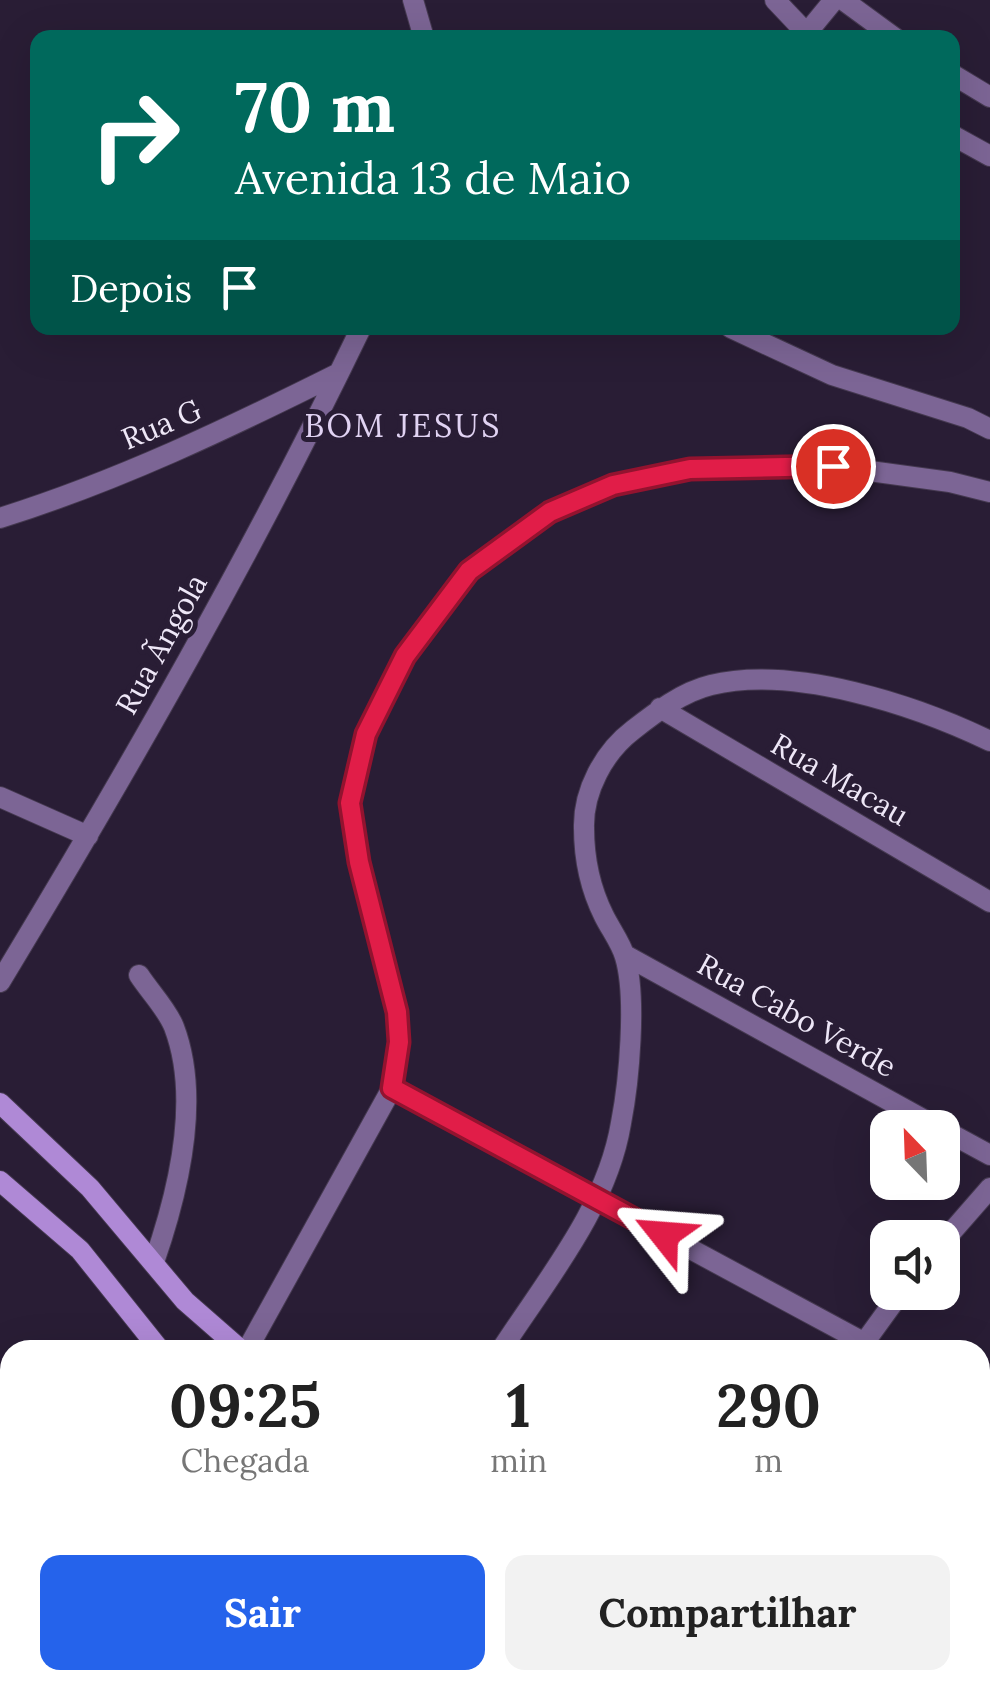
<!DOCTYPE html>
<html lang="pt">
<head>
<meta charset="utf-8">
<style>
	:root { --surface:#fff; --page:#f2f2f2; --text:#222; --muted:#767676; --accent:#2563eb }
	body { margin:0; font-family:Lora,serif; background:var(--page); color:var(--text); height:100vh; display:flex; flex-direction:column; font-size:38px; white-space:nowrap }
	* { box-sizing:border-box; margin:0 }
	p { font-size:32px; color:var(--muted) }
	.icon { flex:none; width:55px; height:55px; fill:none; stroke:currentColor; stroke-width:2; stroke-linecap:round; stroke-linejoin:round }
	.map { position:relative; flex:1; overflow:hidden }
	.sheet { position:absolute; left:0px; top:1340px; width:990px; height:350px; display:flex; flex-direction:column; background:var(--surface); border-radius:30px 30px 0 0; box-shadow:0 10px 40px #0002 }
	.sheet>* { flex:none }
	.guide { position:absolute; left:30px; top:30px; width:930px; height:305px; border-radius:20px; box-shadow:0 10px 40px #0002; background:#00695c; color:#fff; overflow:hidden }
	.needle { width:65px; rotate:337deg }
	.fabs { position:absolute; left:870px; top:1110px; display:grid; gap:20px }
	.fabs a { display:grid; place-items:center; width:90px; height:90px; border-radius:20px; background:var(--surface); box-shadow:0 10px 40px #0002; font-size:50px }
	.pin { position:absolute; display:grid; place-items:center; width:85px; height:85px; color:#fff; margin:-42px; border:5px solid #fff; border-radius:50%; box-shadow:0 2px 10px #0007 }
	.me { position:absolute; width:110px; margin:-55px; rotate:298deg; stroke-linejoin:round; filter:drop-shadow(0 0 8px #0008) }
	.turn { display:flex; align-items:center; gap:35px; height:210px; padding:0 40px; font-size:45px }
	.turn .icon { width:130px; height:130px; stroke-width:2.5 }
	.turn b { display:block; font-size:70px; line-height:85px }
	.then { display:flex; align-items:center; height:95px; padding:0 40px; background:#0003; gap:20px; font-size:38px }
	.eta { display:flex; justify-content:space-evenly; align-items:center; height:170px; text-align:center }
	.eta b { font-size:60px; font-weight:700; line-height:70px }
	.action { display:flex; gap:20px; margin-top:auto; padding:20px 40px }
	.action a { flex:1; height:115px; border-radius:20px; background:var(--accent); color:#fff; font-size:40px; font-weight:700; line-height:115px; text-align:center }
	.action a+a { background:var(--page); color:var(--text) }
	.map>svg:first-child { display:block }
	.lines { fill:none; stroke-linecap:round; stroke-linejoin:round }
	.street-casing { stroke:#453950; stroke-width:22 }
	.secondary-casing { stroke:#453950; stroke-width:22 }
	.street { stroke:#7c6595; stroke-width:20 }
	.secondary { stroke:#af89d6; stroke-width:20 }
	.route-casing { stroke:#92132f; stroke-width:25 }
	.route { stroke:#e11d48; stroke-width:18 }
	.labels { text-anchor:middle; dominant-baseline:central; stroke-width:10; stroke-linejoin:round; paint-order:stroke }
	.street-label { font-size:30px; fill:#eee7f7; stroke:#291d35 }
	.neighbourhood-label { font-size:32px; letter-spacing:2.5px; fill:#e1d3f3; stroke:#291d35 }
</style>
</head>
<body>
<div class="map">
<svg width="990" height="1690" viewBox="0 0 990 1690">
	<rect width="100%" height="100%" fill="#291d35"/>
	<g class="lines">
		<defs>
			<path id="street" d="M413 0 424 38
				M775 0 811 38
				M843 0 895 38
				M806 34 834 0
				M952 74 990 97
				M952 135 990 156
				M731 328 832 375 968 418 990 429
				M0 518C118 481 229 428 339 373
				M660 708 990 902
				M0 797 88 836
				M625 955 939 1128
				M139 975C150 992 167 1009 174 1027 201 1098 178 1193 154 1262
				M0 982C129 769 253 552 361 328
				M392 1088 863 1342
				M942 1129 990 1155
				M942 1243 990 1188
				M247 1350 392 1088 399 1043 397 1013 359 862 350 803 366 734 405 656 469 571 550 512 613 485 690 469 833 466 950 482 990 492
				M501 1350C547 1279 607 1208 621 1123 629 1082 637 997 625 957 621 943 611 930 604 916 591 890 584 858 584 828 583 791 604 752 633 730 656 712 682 692 711 685 794 665 915 705 990 741
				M859 1350 901 1292
				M0 1626 10 1610
				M328 1690 333 1680
				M687 1690 692 1680"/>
			<path id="secondary" d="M0 1103 90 1188 185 1301 241 1350
				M0 1181 80 1250 160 1350
				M722 1680 740 1690
				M824 1680 843 1690"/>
		</defs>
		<use href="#street" class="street-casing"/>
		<use href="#secondary" class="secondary-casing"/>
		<use href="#street" class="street"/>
		<use href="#secondary" class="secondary"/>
	</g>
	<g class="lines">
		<defs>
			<path id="route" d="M664 1235 392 1088 399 1042 397 1012 359 862 350 803 366 734 405 656 469 571 550 512 613 485 690 469 833 466"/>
		</defs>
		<use href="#route" class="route-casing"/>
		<use href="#route" class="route"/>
	</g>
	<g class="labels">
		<g class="street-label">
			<text transform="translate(161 424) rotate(-23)">Rua G</text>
			<text transform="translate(161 644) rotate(-61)">Rua Ãngola</text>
			<text transform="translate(840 779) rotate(30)">Rua Macau</text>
			<text transform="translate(797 1015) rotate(29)">Rua Cabo Verde</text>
		</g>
		<g class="neighbourhood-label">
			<text x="403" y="425">BOM JESUS</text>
		</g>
	</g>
</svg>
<div class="fabs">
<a><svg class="needle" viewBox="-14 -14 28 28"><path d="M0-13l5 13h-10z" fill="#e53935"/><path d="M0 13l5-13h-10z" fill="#767676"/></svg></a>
<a><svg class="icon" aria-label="sound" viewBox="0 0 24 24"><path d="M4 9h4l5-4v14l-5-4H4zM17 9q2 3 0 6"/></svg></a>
</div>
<div class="pin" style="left:833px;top:466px;background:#d93025"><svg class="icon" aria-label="arrive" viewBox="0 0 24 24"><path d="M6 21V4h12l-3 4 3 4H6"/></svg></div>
<svg class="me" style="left:664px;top:1235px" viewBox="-20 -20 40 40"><path d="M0-17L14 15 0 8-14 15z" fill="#e11d48" stroke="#fff" stroke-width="4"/></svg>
<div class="guide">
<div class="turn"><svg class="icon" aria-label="right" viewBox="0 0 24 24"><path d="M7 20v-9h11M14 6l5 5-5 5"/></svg><div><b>70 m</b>Avenida 13 de Maio</div></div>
<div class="then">Depois<svg class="icon" aria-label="arrive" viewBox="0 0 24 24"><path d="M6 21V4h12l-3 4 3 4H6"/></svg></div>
</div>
<section class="sheet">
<div class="eta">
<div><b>09:25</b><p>Chegada</p></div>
<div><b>1</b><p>min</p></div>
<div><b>290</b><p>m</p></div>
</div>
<div class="action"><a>Sair</a><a>Compartilhar</a></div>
</section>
</div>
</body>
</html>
